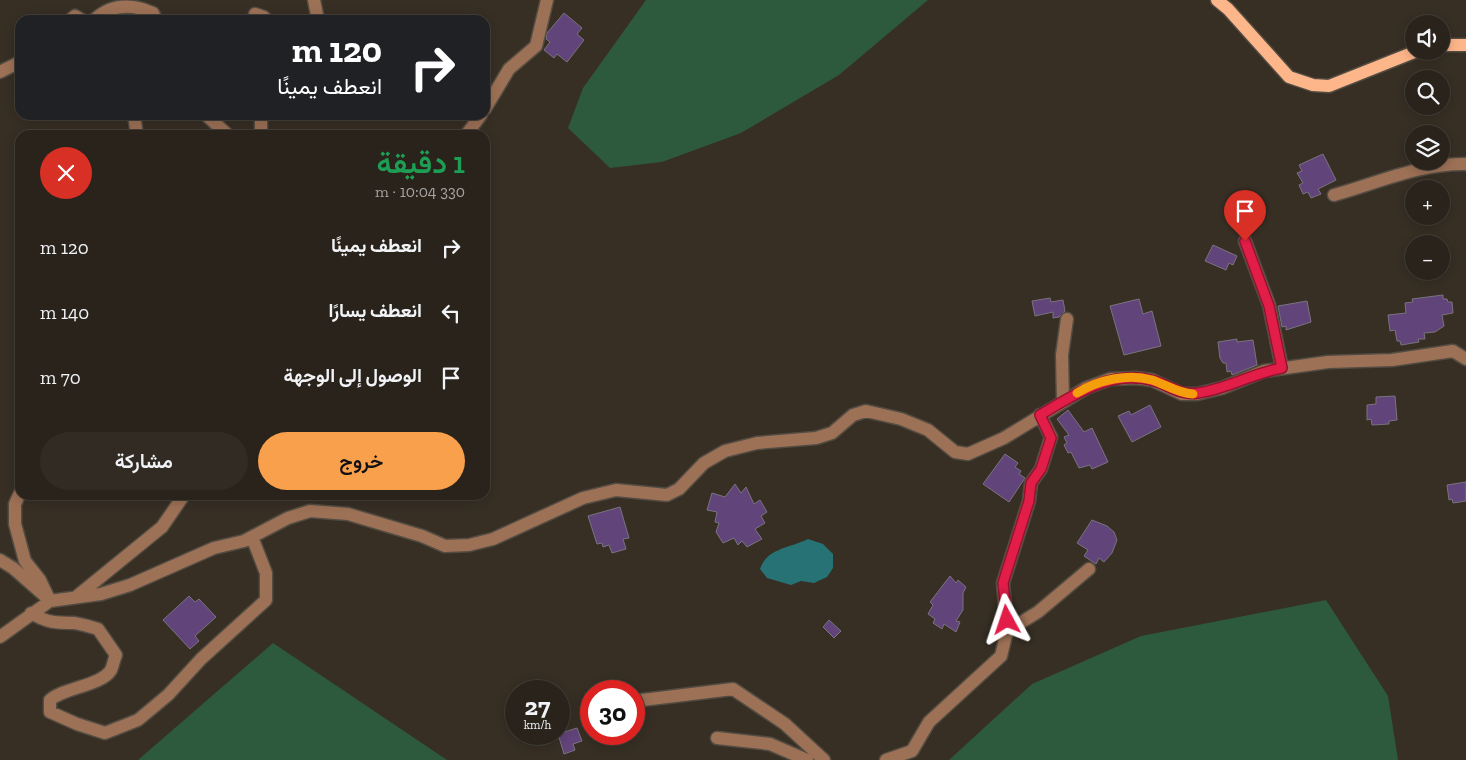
<!DOCTYPE html>
<html lang="ar">
<head>
<meta charset="utf-8">
<style>
	:root { --surface:#29231b; --page:#312b24; --text:#f1f3f6; --muted:#a5a4a3; --line:#45403a; --accent:#f9a04c }
	body { margin:0; font-family:"Zilla Slab",Vazirmatn,serif; background:var(--page); color:var(--text); direction:rtl; height:100vh; display:flex; flex-direction:column; font-size:19px; white-space:nowrap }
	* { box-sizing:border-box; margin:0 }
	p { font-size:16px; color:var(--muted) }
	.icon { flex:none; width:28px; height:28px; fill:none; stroke:currentColor; stroke-width:2; stroke-linecap:round; stroke-linejoin:round }
	.map { position:relative; flex:1; overflow:hidden; direction:ltr }
	.side { position:absolute; left:15px; top:130px; width:475px; height:370px; display:flex; flex-direction:column; background:var(--surface); border-radius:15px; box-shadow:0 2px 12px #0003,0 0 0 1px var(--line); direction:rtl }
	.side>* { flex:none }
	.hud { position:absolute; left:15px; top:15px; width:475px; height:105px; border-radius:15px; box-shadow:0 2px 12px #0003,0 0 0 1px var(--line); direction:rtl; background:#202124; color:#fff; overflow:hidden }
	.buttons { position:absolute; left:1405px; top:15px; display:grid; gap:10px }
	.buttons a { display:grid; place-items:center; width:45px; height:45px; border-radius:50%; background:var(--surface); box-shadow:0 2px 12px #0003,0 0 0 1px var(--line); font-size:25px }
	.speed { position:absolute; left:505px; top:680px; display:flex; gap:10px; font-size:25px; font-weight:700; text-align:center }
	.speed>* { display:grid; place-content:center; width:65px; height:65px; border-radius:50%; background:var(--surface); box-shadow:0 2px 12px #0003,0 0 0 1px var(--line); line-height:1 }
	.speed small { font-size:12px; font-weight:400 }
	.speed .limit { border:8px solid #d22; background:#fff; color:#111 }
	.pin { position:absolute; display:grid; place-items:center; width:42px; height:42px; color:#fff; margin:-51px -21px; border-radius:50% 50% 50% 0; rotate:-45deg; box-shadow:0 0 5px #0007 }
	.pin .icon { rotate:45deg }
	.me { position:absolute; width:55px; margin:-28px; rotate:355deg; stroke-linejoin:round; filter:drop-shadow(0 0 4px #0008) }
	.turn { display:flex; align-items:center; gap:18px; height:105px; padding:0 25px; font-size:22px }
	.turn .icon { width:65px; height:65px; stroke-width:2.5 }
	.turn b { display:block; font-size:35px; line-height:42px }
	.round { display:grid; place-items:center; flex:none; width:52px; height:52px; border-radius:26px; background:var(--page) }
	.summary { display:flex; align-items:center; justify-content:space-between; height:85px; padding:0 25px }
	h1 { font-size:30px; font-weight:600; line-height:38px; color:#1e9e55 }
	.action { display:flex; gap:10px; margin-top:auto; padding:10px 25px }
	.action a { flex:1; height:58px; border-radius:30px; background:var(--accent); color:#111; font-size:20px; font-weight:600; line-height:58px; text-align:center }
	.action a+a { background:var(--page); color:var(--text) }
	ul { padding:0; list-style:none }
	li { display:flex; align-items:center; gap:15px; height:65px; padding:0 25px }
	li div { flex:1 }
	li b { display:block; font-size:19px }
	li em { font-style:normal }
	.map>svg:first-child { display:block }
	.green { fill:#2d593d }
	.water { fill:#277274 }
	.building { fill:#614479; stroke:#7a7380 }
	.lines { fill:none; stroke-linecap:round; stroke-linejoin:round }
	.minor-casing { stroke:#534c42; stroke-width:15 }
	.major-casing { stroke:#534c42; stroke-width:15 }
	.minor { stroke:#9d7156; stroke-width:12 }
	.major { stroke:#fdb689; stroke-width:12 }
	.route-casing { stroke:#92132f; stroke-width:12 }
	.route { stroke:#e11d48; stroke-width:9 }
	.slow { stroke:#f59e0b; stroke-width:9 }
</style>
</head>
<body>
<div class="map">
<svg width="1466" height="760" viewBox="0 0 1466 760">
	<rect width="100%" height="100%" fill="#372f24"/>
	<path class="green" d="M646 0H928L839 75 741 133 662 162 610 168 568 128 583 88Z
		M1326 600 1388 696 1398 760H949L1032 684 1141 636Z
		M273 643 447 760H138Z"/>
	<path class="water" d="M808 539 823 544 833 554V568L827 577 814 583 801 581 791 585 767 578 760 569C767 548 790 548 808 539Z"/>
	<path class="building" d="M564 13 582 28 577 34 584 40 567 62 557 54 554 58 544 50 550 42 546 39 547 33Z
		M1323 154 1336 180 1318 189 1321 194 1311 198 1308 192 1303 194 1299 185 1303 183 1297 173 1302 171 1299 165Z
		M1213 245 1237 256 1233 265 1229 263 1226 270 1205 261Z
		M1443 295V299H1447L1448 302H1452L1453 313 1442 315 1444 326 1435 332 1424 333 1425 339H1418L1419 342 1401 345 1400 341H1397L1395 330 1390 331 1388 315 1406 313 1405 303 1413 302 1412 299Z
		M1050 298 1051 302 1063 300 1065 311 1059 317 1053 318V312L1035 316 1032 301Z
		M1139 299 1143 314 1152 311 1161 346 1124 355 1110 306Z
		M1307 301 1311 322 1286 330V326L1282 327 1278 306Z
		M1237 339V342L1253 340 1257 365 1232 375 1231 371 1227 372 1226 363H1223L1220 358 1218 342Z
		M1395 396 1397 420 1389 421V424L1372 425 1371 419 1367 420V405L1376 404V397Z
		M1150 405 1161 427 1132 442 1118 416 1129 411 1131 415Z
		M1068 410 1084 432 1092 428 1108 462 1092 469 1090 465 1079 468 1071 452 1068 453 1064 445 1067 443 1064 437 1069 435 1057 419Z
		M1005 454 1018 463 1015 467 1021 471 1019 474 1025 478 1009 502 983 484Z
		M1466 482V501L1453 503 1452 499 1449 500 1447 485Z
		M735 484 741 493 746 487 754 504 760 500 767 512 761 516 765 523 755 529 762 539 747 547 742 541 738 545 734 538 723 543 716 532 719 523 715 522 717 512 707 510 712 493 725 497Z
		M620 507 629 538 623 539 626 549 612 553 609 545 603 547 602 543 597 544 588 516Z
		M1092 520 1107 526 1114 532 1117 540 1112 553 1104 562 1099 558 1096 564 1084 556 1088 550 1077 543Z
		M950 576 956 583 958 580 966 587 963 593V610L956 621 960 622 956 632 944 624 942 629 933 623 935 619 928 614 933 605 930 602Z
		M189 596 195 602 199 599 216 617 195 636 199 641 190 649 163 620Z
		M829 620 841 631 834 638 823 627Z
		M577 728 582 741 573 744 575 750 564 754 558 734Z"/>
	<g class="lines">
		<defs>
			<path id="minor" d="M314 0 318 20
				M70 20 75 16 82 20
				M94 20C112 3 133 4 153 13L156 20
				M256 20 255 14 264 17 266 20
				M0 72 20 62
				M485 109 509 69 536 46 547 0
				M134 115 137 135
				M206 115 228 135
				M261 135V115
				M466 135 481 115
				M1334 195C1377 183 1421 163 1466 164
				M1245 241 1269 305 1282 368
				M1063 402 1062 355 1067 319
				M1040 415 1051 437 1041 469 1031 483 1029 501 1003 583 1007 631 1038 612 1089 569
				M20 493 15 504V524L25 561 40 580 50 601
				M0 560 13 568 45 596
				M76 597 162 527 184 495
				M31 613C47 623 57 623 74 623 82 624 91 627 98 629L116 655C114 659 113 666 111 670 101 686 65 687 50 700V712L77 724 105 733 138 720 168 695 201 659 266 600V573L252 537
				M0 637 50 601 101 594 130 585 214 548 244 541 288 518 310 511 348 514 422 536 445 546 469 545 493 539 583 498 616 490 667 495 679 489 704 463 725 451 757 443 816 438 832 433 853 415 866 411 901 419 928 430 955 452 968 454 1004 438 1086 388 1110 379 1136 378 1152 380 1182 394H1197L1222 388 1264 371 1328 362 1392 360 1453 351 1466 359
				M634 701 733 689 785 724 824 760
				M717 738 770 744 807 760
				M886 760 912 751 929 722 1001 656 1007 631"/>
			<path id="major" d="M1217 0 1228 9 1289 77 1313 85 1329 86 1417 51
				M1441 45H1466"/>
		</defs>
		<use href="#minor" class="minor-casing"/>
		<use href="#major" class="major-casing"/>
		<use href="#minor" class="minor"/>
		<use href="#major" class="major"/>
	</g>
	<g class="lines">
		<defs>
			<path id="route" d="M1007 620 1003 583 1029 501 1031 483 1041 469 1051 438 1040 415C1074 395 1109 370 1151 380 1168 384 1179 396 1198 393 1227 389 1253 373 1282 368L1269 306 1245 241"/>
		</defs>
		<use href="#route" class="route-casing"/>
		<use href="#route" class="route"/>
		<path class="slow" d="M1077 393C1098 380 1128 373 1152 380 1167 385 1177 393 1193 394"/>
	</g>
</svg>
<div class="buttons">
<a><svg class="icon" aria-label="sound" viewBox="0 0 24 24"><path d="M4 9h4l5-4v14l-5-4H4zM17 9q2 3 0 6"/></svg></a>
<a><svg class="icon" aria-label="search" viewBox="0 0 24 24"><circle cx="10" cy="10" r="6"/><path d="M15 15l6 6"/></svg></a>
<a><svg class="icon" aria-label="layers" viewBox="0 0 24 24"><path d="M12 4l9 5-9 5-9-5zM3 14l9 5 9-5"/></svg></a>
<a>+</a>
<a>−</a>
</div>
<div class="speed"><div>27<small>km/h</small></div><div class="limit">30</div></div>
<div class="pin" style="left:1245px;top:241px;background:#d93025"><svg class="icon" aria-label="arrive" viewBox="0 0 24 24"><path d="M6 21V4h12l-3 4 3 4H6"/></svg></div>
<svg class="me" style="left:1007px;top:620px" viewBox="-20 -20 40 40"><path d="M0-17L14 15 0 8-14 15z" fill="#e11d48" stroke="#fff" stroke-width="4"/></svg>
<div class="hud">
<div class="turn"><svg class="icon" aria-label="right" viewBox="0 0 24 24"><path d="M7 20v-9h11M14 6l5 5-5 5"/></svg><div><b>120 m</b>انعطف يمينًا</div></div>
</div>
<section class="side">
<div class="summary"><div><h1>1 دقيقة</h1><p>330 m · 10:04</p></div><a class="round" style="background:#d93025;color:#fff"><svg class="icon" aria-label="close" viewBox="0 0 24 24"><path d="M6 6l12 12M18 6L6 18"/></svg></a></div>
<ul>
<li><svg class="icon" aria-label="right" viewBox="0 0 24 24"><path d="M7 20v-9h11M14 6l5 5-5 5"/></svg><div><b>انعطف يمينًا</b></div><em>120 m</em></li>
<li><svg class="icon" aria-label="left" viewBox="0 0 24 24"><path d="M17 20v-9H6M10 6l-5 5 5 5"/></svg><div><b>انعطف يسارًا</b></div><em>140 m</em></li>
<li><svg class="icon" aria-label="arrive" viewBox="0 0 24 24"><path d="M6 21V4h12l-3 4 3 4H6"/></svg><div><b>الوصول إلى الوجهة</b></div><em>70 m</em></li>
</ul>
<div class="action"><a>خروج</a><a>مشاركة</a></div>
</section>
</div>
</body>
</html>
